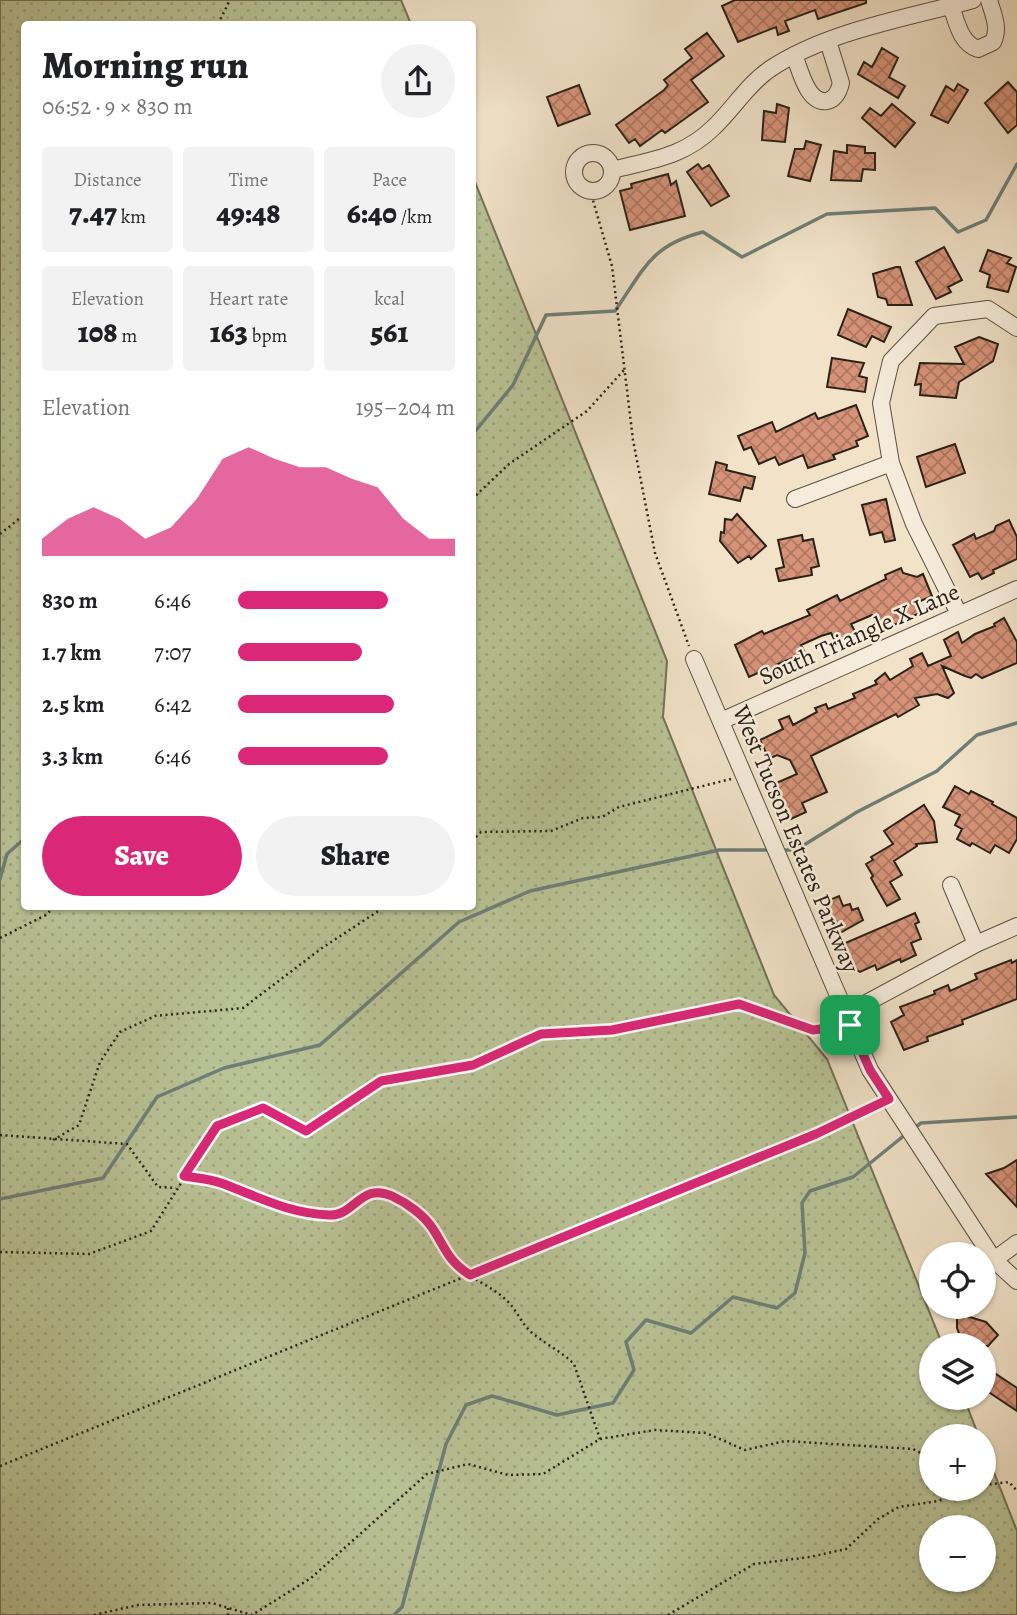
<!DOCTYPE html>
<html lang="en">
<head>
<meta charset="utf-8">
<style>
  :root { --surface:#fff; --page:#f2f2f2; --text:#202124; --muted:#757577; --accent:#db2777 }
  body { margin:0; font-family:Alegreya,serif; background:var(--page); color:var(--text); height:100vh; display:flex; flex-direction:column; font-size:26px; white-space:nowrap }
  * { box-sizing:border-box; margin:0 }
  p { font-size:23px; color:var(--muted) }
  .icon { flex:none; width:38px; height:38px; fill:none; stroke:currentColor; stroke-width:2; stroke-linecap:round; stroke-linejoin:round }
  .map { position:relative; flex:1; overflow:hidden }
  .drawer { position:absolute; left:21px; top:21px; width:455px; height:889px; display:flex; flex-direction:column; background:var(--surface); border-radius:7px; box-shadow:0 2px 5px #0004 }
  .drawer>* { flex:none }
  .buttons { position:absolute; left:919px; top:1242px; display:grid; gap:14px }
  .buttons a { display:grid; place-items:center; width:77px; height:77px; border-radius:50%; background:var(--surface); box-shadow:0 2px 5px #0004; font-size:35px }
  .pin { position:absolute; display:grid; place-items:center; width:60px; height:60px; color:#fff; margin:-30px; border-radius:14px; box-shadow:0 4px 10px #0006 }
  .round { display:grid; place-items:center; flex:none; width:74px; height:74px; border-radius:37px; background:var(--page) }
  .head { display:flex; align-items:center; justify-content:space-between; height:119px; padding:0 21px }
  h1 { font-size:38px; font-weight:800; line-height:52px }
  .stats { display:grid; grid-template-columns:repeat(3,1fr); gap:10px; height:119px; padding:7px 21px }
  .stats div { display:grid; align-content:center; border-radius:7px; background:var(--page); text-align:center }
  .stats b { font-size:30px; font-weight:800 }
  .stats small { font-size:19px; font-weight:400 }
  .stats p { font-size:19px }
  .chart { height:196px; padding:14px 21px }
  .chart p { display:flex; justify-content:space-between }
  .chart svg { width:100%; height:126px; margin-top:7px; fill:var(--accent); opacity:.7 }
  .button { display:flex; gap:14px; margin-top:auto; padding:14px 21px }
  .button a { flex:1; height:80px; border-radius:42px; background:var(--accent); color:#fff; font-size:28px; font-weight:800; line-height:80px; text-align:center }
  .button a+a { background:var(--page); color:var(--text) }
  ul { padding:0 21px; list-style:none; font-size:23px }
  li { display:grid; grid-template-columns:112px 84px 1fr; align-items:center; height:52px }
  li i { height:18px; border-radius:9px; background:var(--accent) }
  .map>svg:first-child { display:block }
</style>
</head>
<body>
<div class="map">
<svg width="1017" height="1615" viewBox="0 0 1017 1615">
  <defs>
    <pattern id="park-dots" width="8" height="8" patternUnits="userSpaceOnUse" patternTransform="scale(1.75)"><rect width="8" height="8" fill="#b9c396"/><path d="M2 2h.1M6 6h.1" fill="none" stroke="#9fa781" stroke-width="1.8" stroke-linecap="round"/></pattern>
    <pattern id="building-cross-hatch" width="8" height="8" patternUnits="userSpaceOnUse" patternTransform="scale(1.75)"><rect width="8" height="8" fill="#d69378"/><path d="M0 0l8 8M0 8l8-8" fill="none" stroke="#ae7862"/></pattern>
  </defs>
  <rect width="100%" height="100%" fill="#f1e2c8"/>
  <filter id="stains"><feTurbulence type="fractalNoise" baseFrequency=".00286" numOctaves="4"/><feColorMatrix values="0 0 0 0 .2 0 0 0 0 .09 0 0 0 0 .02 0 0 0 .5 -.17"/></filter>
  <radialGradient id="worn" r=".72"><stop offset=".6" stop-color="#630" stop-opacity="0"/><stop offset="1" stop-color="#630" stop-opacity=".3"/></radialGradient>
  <path fill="url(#park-dots)" stroke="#727258" stroke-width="2" fill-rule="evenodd" d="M 0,0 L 401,0 L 411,24 L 24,24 L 24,906 L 472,906 L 473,177 L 667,661 L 663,717 L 774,995 L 827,1059 L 943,1346 L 931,1346 L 931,1398 L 964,1398 L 979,1437 L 931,1437 L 931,1489 L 984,1489 L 984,1447 L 1017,1531 L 1017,1615 L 0,1615 ZM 931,1528 L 984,1528 L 984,1580 L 931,1580 Z"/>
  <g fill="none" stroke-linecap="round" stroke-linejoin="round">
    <path stroke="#6e7f78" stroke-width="3.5" d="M 472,435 L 513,385 L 546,315 L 615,311 C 644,269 651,245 703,232 L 742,257 L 827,214 L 935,208 L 958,232 L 986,220 L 1017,164
      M 780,850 L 796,850 L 857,812 L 937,771 L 977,735 L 1017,723
      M 0,879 L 7,854 L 24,839
      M 913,1129 L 921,1123 L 1017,1117
      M 0,1199 L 103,1178 L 157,1097 L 224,1068 L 320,1045 L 459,922 L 530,891 L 719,850 L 769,850
      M 394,1615 L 402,1607 L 446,1444 L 466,1405 L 492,1396 L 557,1415 L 613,1403 L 634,1370 L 626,1342 L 646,1320 L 691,1333 L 733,1297 L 777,1308 L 795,1293 L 805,1253 L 802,1203 L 810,1191 L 853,1177 L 906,1134"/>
  </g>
  <path fill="url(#building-cross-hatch)" stroke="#2a2219" stroke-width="2" d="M 735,0 L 866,0 L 866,3 L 818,19 L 815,10 L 785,21 L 789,31 L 778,35 L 776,27 L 738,42 L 722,6 Z
    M 707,33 L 724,56 L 691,80 L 708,102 L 665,133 L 662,130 L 640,146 L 635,139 L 629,143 L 616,125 L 664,90 L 668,85 L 664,80 L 692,58 L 685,49 Z
    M 882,48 L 898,58 L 889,77 L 905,86 L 898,98 L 858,74 L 864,62 L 872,67 Z
    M 1008,82 L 1017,92 L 1017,125 L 1008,133 L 985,103 Z
    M 958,84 L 968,90 L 948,123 L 931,115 L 946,86 L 954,91 Z
    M 579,85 L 590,114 L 558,126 L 547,97 Z
    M 777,104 L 789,108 L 785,142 L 762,140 L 764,111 L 776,113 Z
    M 892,104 L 915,123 L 895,147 L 862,118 L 870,108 L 881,116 Z
    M 806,141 L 821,145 L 810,181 L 788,176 L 795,149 L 804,149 Z
    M 847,145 L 865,147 L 865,153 L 875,153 L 875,170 L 863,169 L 861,181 L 831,180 L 834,151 L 847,153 Z
    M 698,164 L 702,169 L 709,165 L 729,196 L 711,206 L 687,172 Z
    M 668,174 L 671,185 L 676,181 L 685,216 L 630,230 L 620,191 L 632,188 L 631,184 Z
    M 944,247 L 962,280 L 948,287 L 951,292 L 936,299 L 916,262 Z
    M 988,250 L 1011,258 L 1007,263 L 1016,267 L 1008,292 L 987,287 L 990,275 L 980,271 Z
    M 896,267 L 900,267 L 912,305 L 888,305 L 886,299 L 878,297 L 873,274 Z
    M 848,309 L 891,327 L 884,342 L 872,336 L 866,347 L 838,335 Z
    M 979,337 L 998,344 L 993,361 L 959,382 L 956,398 L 920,395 L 921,384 L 915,385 L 920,363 L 964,364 L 955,347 Z
    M 832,358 L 864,363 L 859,376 L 867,378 L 865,392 L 827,387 Z
    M 856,405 L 868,436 L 856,441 L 858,446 L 833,455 L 835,459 L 808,468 L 803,455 L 779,465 L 775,457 L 759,464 L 751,447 L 744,450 L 738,436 L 772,422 L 776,432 L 815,413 L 818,419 Z
    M 955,444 L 965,473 L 926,487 L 917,457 Z
    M 716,462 L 727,465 L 726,470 L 755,477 L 752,489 L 744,487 L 740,501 L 709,494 Z
    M 886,499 L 895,540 L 885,542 L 882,532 L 870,535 L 862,505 Z
    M 737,514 L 766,546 L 751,559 L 749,556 L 738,563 L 720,541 L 721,532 L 724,533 L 725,519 L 732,520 Z
    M 1009,520 L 1017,537 L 1017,559 L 993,570 L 994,573 L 982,579 L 978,573 L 970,577 L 953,545 L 974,534 L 976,539 L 994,531 L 996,526 Z
    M 802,535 L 803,541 L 813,539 L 819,566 L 811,568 L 812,575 L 779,581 L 776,569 L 784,567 L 778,540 Z
    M 901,568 L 903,573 L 917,577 L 923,574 L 932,596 L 918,602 L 922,612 L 883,630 L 877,617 L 874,618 L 872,615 L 851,624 L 860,641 L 844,649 L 838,637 L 834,639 L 831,633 L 821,636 L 801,645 L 805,653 L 778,664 L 782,670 L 764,680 L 760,672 L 749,677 L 735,645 L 762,631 L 764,634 L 810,615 L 807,610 L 837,595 L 840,601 L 886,579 L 885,575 Z
    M 1004,618 L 1017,642 L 1017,663 L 982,678 L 976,674 L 971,678 L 965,676 L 942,666 L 954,693 L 948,698 L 937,694 L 915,698 L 919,705 L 898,717 L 896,714 L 811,756 L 827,792 L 802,803 L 806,812 L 791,819 L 774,784 L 797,774 L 790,760 L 777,755 L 769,759 L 760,740 L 783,729 L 779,720 L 789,716 L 793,725 L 817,712 L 815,708 L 826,704 L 828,709 L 855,698 L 853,694 L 877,684 L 875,681 L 885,673 L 890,680 L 913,666 L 910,659 L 922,653 L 928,666 L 951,656 L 944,640 L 958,632 L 962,643 L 975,634 L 995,626 L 994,624 Z
    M 955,786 L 969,794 L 971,791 L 993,802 L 992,804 L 1017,818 L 1017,839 L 1009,853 L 995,845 L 990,853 L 972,843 L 970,846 L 957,839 L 962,829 L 955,825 L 960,815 L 943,807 Z
    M 924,805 L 934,821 L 937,842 L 916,844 L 917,846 L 894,861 L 902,875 L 890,882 L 900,899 L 887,906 L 871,878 L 873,876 L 866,864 L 873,860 L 871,857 L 893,844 L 884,831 Z
    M 839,896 L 843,906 L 850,904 L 852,910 L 858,908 L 863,920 L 838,934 L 823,903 Z
    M 915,913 L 919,922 L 915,924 L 921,939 L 911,943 L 916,955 L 901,962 L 900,959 L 877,970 L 875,965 L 860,972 L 854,969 L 843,944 Z
    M 1011,960 L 1012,963 L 1017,960 L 1017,999 L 962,1020 L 963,1024 L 927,1037 L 928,1041 L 904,1050 L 891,1022 L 904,1015 L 900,1007 L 935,994 L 934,991 L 948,985 L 950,991 L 977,979 L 975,974 Z
    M 1017,1160 L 1017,1207 L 986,1174 L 1004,1168 Z
    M 948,1307 L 974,1307 L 966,1316 L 986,1322 L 998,1335 L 988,1346 L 964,1346 L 957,1328 L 957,1317 Z
    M 993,1372 L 1017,1388 L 1017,1411 L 984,1389 Z"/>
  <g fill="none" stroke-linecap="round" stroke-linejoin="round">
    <defs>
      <path id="street" d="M 951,6 C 957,22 960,43 978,49 L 993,42 C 1000,28 993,14 989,0
        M 794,55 C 800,69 807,104 827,101 C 836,99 839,91 841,83 L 828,41
        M574 172a19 19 0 1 1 38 0a19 19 0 1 1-38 0Z
        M 612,170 C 651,160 684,157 714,127 C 733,109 748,84 770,69 C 827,31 907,18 973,0
        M 795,499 L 891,463
        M 959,614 L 914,524 L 891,463 L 881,403 L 891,361 L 934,316 L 988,309 L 1017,328
        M 694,659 L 870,1070 L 994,1260 L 1017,1281
        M 721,721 L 1017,589
        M 951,885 L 976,944
        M 846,1014 L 976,944 L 1017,926
        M 994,1260 L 1017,1243"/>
    </defs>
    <use href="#street" stroke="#5c5245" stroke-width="18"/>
    <path stroke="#2a2219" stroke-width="2.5" stroke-dasharray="2 3.5" stroke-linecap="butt" d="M 218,24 L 230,0
      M 590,190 L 612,266 L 633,440 L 655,553 L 689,646
      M 472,499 L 509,464 L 587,411 L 624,370
      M 0,534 L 24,515
      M 472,841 L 481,832 L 551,831 L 583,818 L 602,817 L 619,807 L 731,779
      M 0,938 L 46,915 L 55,906
      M 0,1135 L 127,1144 L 158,1187 L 176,1188
      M 53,1140 L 79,1125 L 100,1062 L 120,1032 L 155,1016 L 243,1008 L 322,948 L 386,906
      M 184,1176 C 196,1178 209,1179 221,1183 C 258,1196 287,1213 327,1215 C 350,1217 361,1187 383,1193 C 402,1199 424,1214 434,1230 C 443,1244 448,1258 461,1269 C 474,1280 492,1287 505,1299 C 516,1308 521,1323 531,1332 C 545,1344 561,1351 574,1364 L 600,1439
      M 0,1252 L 89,1254 L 151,1231 L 217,1126 L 263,1108 L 306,1131 L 381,1081 L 473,1065 L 542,1034 L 612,1030 L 739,1004 L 813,1030 L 836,1027
      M 0,1466 L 815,1134 L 877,1104
      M 984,1485 L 1009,1482 L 1017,1491
      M 228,1608 L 228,1615
      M 94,1615 L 138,1605 L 212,1603 L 252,1615 L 311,1578 L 427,1474 L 468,1464 L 508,1475 L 543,1474 L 600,1439 L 655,1430 L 706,1433 L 745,1450 L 785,1441 L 913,1449 L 931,1458
      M 668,1615 L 754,1564 L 810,1557 L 846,1549 L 878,1519 L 899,1507 L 938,1501 L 968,1489"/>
    <use href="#street" stroke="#f6ecdb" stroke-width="16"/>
  </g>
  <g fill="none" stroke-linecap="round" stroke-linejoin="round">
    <defs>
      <path id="route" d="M 739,1004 L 813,1030 L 850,1025 L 870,1070 L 889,1099 L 816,1134 L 470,1275 C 448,1261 446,1249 433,1229 C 424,1215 407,1203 392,1196 C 361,1182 355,1216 329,1215 C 287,1213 259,1197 221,1183 C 210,1179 196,1178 184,1176 L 217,1126 L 263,1108 L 306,1131 L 381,1081 L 473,1065 L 541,1034 L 612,1030 Z"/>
    </defs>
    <use href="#route" stroke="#fff" stroke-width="14"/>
    <use href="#route" stroke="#db2777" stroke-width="9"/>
  </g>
  <g text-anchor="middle" stroke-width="5" stroke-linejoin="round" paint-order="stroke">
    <g font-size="24" fill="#2a2219" stroke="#f6ecdb">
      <text transform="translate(859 634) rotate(-24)" y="8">South Triangle X Lane</text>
      <text transform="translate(796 839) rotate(67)" y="8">West Tucson Estates Parkway</text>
    </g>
  </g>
  <rect width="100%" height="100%" filter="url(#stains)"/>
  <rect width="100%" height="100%" fill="url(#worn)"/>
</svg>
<div class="buttons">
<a><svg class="icon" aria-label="locate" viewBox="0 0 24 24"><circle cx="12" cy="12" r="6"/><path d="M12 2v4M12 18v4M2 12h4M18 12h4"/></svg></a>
<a><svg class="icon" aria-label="layers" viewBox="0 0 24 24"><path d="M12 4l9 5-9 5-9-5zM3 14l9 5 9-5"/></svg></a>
<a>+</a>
<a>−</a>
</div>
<div class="pin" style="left:850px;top:1025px;background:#1e9e55"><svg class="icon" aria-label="arrive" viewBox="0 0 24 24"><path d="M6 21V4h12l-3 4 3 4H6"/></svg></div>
<section class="drawer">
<div class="head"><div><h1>Morning run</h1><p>06:52 · 9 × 830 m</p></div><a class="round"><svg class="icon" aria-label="share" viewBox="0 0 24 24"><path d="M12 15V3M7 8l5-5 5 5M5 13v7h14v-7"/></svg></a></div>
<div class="stats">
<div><p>Distance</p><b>7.47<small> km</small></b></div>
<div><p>Time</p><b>49:48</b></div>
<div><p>Pace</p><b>6:40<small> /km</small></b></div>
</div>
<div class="stats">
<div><p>Elevation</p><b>108<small> m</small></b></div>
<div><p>Heart rate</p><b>163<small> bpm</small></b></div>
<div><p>kcal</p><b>561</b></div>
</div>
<div class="chart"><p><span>Elevation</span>195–204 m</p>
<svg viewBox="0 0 160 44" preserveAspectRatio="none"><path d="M0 44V38L10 31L20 27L30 31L40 38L50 34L60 24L70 10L80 6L90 10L100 13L110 13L120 17L130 20L140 31L150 38L160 38V44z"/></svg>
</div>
<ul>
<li><b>830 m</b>6:46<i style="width:69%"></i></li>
<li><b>1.7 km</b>7:07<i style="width:57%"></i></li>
<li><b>2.5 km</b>6:42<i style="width:72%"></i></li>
<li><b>3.3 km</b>6:46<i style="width:69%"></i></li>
</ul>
<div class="button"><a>Save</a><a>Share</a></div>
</section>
</div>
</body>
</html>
